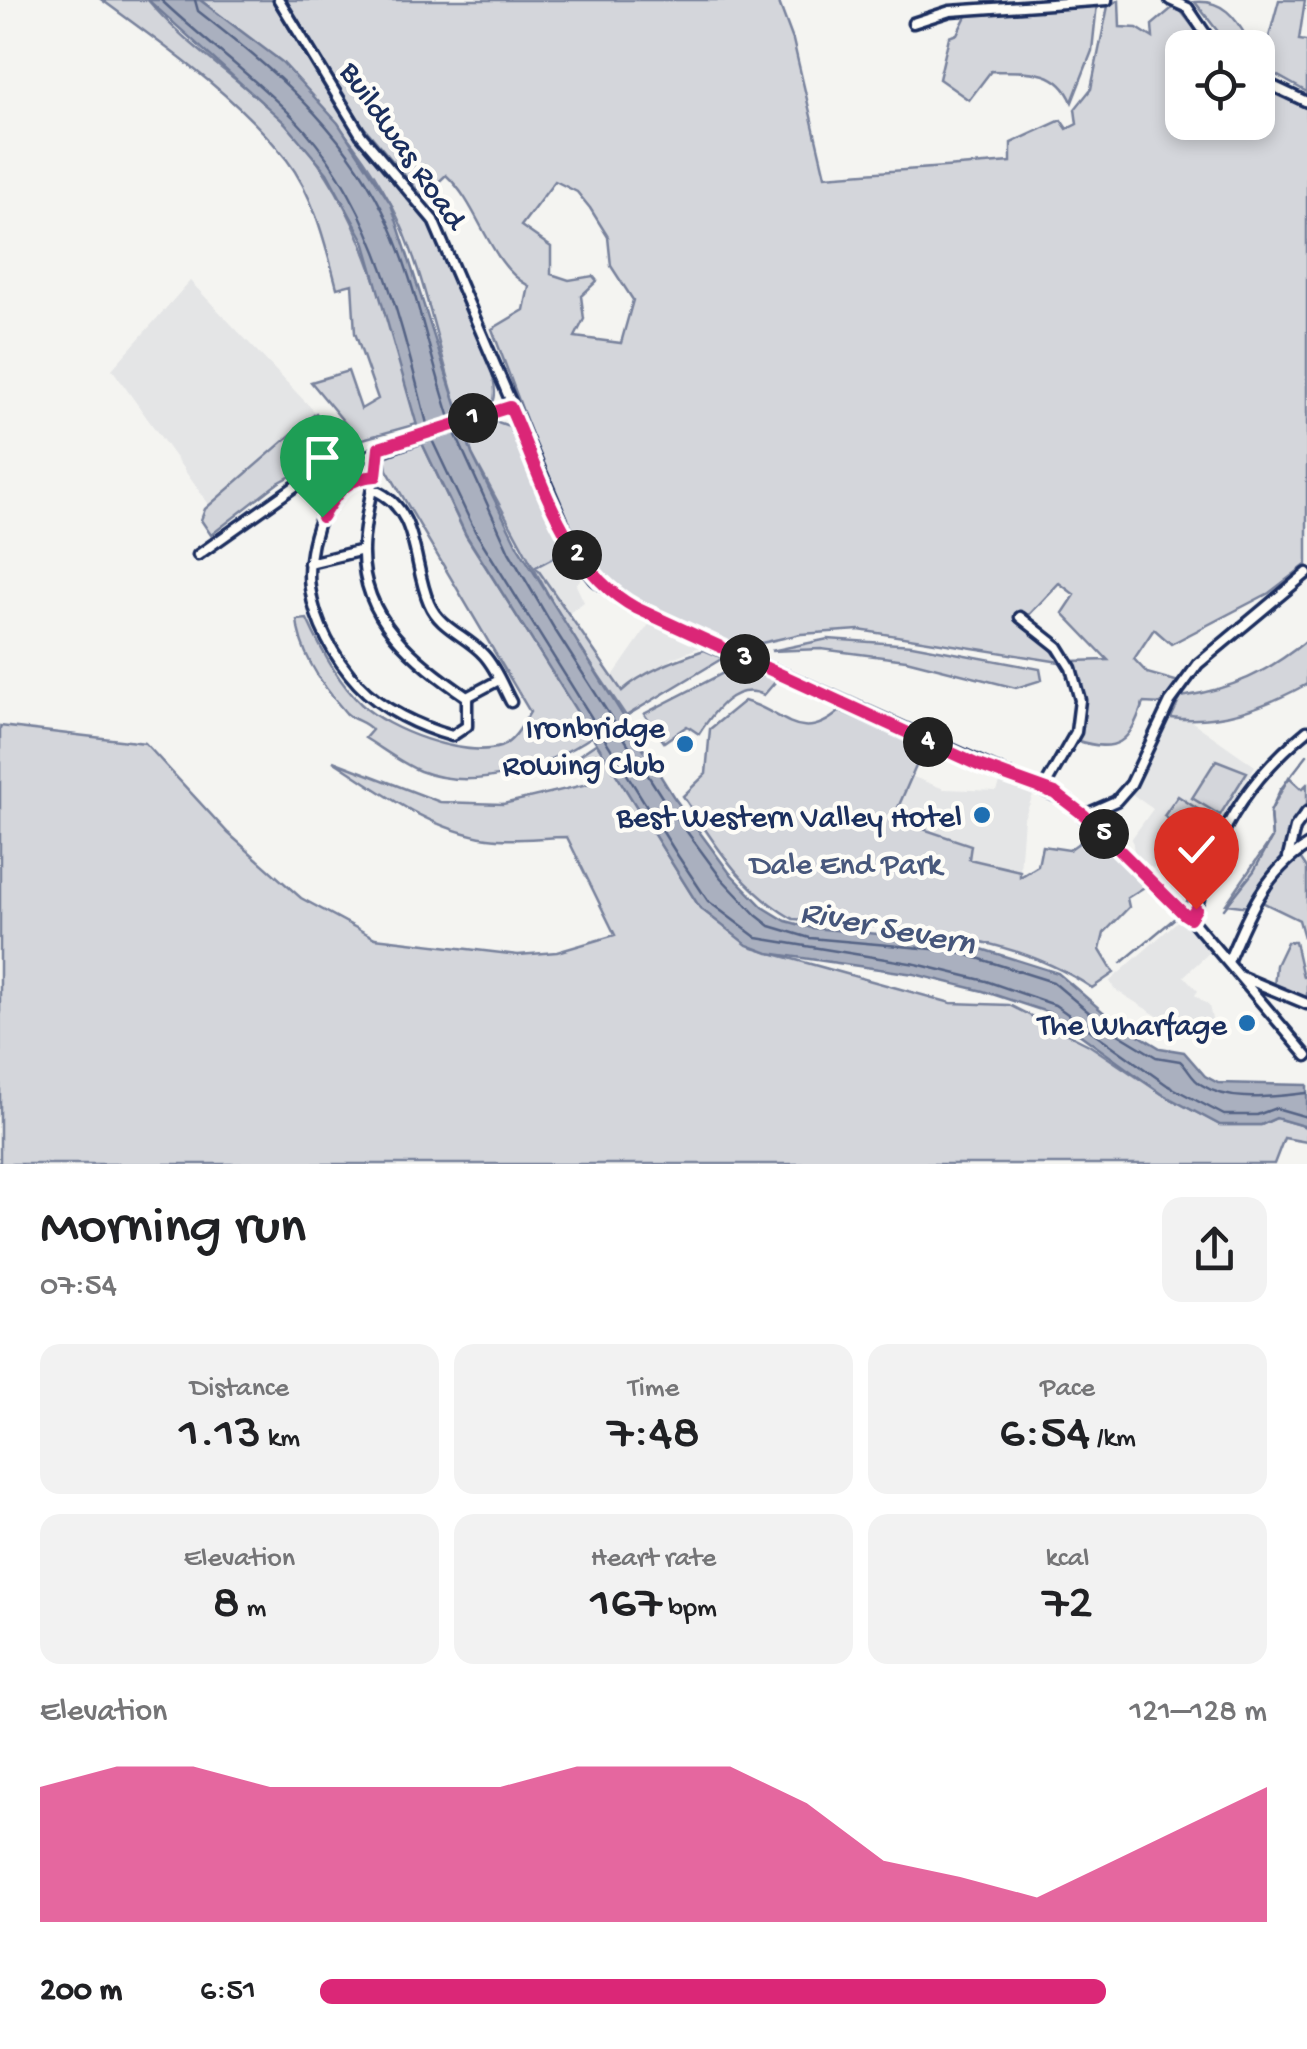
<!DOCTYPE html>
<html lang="en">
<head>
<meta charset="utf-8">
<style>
  :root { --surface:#fff; --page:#f2f2f2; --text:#202124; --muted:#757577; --accent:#db2777 }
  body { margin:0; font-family:"Gochi Hand",sans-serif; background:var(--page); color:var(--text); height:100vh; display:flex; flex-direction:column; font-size:38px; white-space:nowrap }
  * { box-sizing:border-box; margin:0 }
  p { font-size:32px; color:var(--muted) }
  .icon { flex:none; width:55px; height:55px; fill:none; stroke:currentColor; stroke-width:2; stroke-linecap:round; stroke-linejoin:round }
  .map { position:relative; height:1164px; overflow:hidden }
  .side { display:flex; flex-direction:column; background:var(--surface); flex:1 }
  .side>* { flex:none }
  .tools { position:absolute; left:1165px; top:30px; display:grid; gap:20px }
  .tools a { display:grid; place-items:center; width:110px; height:110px; border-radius:20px; background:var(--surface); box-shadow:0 5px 15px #0003; font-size:50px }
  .pin { position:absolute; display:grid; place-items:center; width:85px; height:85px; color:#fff; margin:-102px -42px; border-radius:50% 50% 50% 0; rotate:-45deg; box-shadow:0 0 10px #0007 }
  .pin .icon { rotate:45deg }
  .km { position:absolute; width:50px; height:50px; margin:-25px; border-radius:50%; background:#222; color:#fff; font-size:28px; line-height:50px; text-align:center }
  .round { display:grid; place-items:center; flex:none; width:105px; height:105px; border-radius:20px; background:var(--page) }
  .headline { display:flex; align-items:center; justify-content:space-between; height:170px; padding:0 40px }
  h1 { font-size:55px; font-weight:600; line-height:75px }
  .figures { display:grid; grid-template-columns:repeat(3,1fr); gap:15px; height:170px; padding:10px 40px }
  .figures div { display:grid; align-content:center; border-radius:20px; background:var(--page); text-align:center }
  .figures b { font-size:50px; font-weight:600 }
  .figures small { font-size:28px; font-weight:400 }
  .figures p { font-size:28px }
  .chart { height:280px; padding:20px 40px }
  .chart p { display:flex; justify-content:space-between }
  .chart svg { width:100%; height:180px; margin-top:10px; fill:var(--accent); opacity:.7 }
  ul { padding:0 40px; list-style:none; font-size:32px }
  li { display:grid; grid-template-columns:160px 120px 1fr; align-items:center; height:75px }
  li i { height:25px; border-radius:12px; background:var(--accent) }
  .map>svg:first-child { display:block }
</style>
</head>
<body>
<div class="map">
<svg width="1307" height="1164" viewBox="0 0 1307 1164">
  <rect width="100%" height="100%" fill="#f4f4f1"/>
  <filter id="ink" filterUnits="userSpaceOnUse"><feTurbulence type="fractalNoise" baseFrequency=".01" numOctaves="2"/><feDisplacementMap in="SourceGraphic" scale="20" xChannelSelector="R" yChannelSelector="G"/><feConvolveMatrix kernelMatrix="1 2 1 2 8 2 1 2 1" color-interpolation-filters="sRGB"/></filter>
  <g filter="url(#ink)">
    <path fill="#e4e5e6" d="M 190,281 L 316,413 L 210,506 L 112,369 Z
      M 568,550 L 584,574 L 576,585 L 584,602 L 568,614 L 536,566 Z
      M 652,620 L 702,646 L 673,658 L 660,671 L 641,675 L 623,692 L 613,676 Z
      M 1171,718 L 1191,721 L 1255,766 L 1220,824 L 1179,797 L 1172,823 L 1180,828 L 1149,874 L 1135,860 L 1132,838 L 1153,809 L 1129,792 Z
      M 911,776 L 944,789 L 997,791 L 1002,778 L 1035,790 L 1024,818 L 1020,871 L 968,858 L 893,819 Z
      M 1180,919 L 1211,951 L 1184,976 L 1198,991 L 1195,995 L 1209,1006 L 1212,1019 L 1201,1043 L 1114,989 L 1110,981 Z"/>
    <path fill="#d4d6db" stroke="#78829c" stroke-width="2.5" fill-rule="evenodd" d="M 102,0 L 148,0 C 187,48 243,80 286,124 C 366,206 386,318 417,424 L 359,440 L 311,382 L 348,371 L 361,409 L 378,399 L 355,333 L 352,284 L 337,288 C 326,246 314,195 287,160 C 237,96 166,47 102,0 Z
      M 200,0 L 272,0 C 305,54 336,111 376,161 C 393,183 416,201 430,225 C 446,252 506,379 493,402 L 459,414 C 437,346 424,267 391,204 C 344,116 278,59 200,0 Z
      M 285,0 L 778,0 L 793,40 L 825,176 L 1011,162 L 1011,143 L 1061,120 L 1067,129 L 1077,124 L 1075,109 L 1091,89 L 1108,6 L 1119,0 L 1120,27 L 1137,28 L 1153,38 L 1152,25 L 1176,5 L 1209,47 L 1182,48 L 1182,122 L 1258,122 L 1258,84 L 1307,106 L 1307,564 L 1269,593 L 1171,644 L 1154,629 L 1134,659 L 1147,673 L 1179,682 L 1163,704 L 1143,703 C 1129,743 1118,754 1075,740 L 1083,708 L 1071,661 L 1108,660 L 1063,613 L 1075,595 L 1059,583 L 1028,616 L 1020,617 L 1020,625 L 1050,647 L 1060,662 L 859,630 L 801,634 L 735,649 L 612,588 L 587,562 L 539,454 L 492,329 L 524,310 L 529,286 C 489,265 480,206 446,175 L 423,197 L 363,126 ZM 555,181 L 577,192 L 590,208 L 608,237 L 611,266 L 633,300 L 621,343 L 575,337 L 584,319 L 581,296 L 597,281 L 593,276 L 569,280 L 551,274 L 551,247 L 521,226 Z
      M 1279,0 L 1305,0 L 1299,40 L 1307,41 L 1307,92 L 1258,65 L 1258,48 L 1230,47 L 1195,2 C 1223,0 1235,17 1247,38 L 1267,44 Z
      M 1097,4 L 1092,51 L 1072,102 C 1057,66 1024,72 991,71 L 969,100 L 939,79 L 949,37 L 957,34 L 967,14 Z
      M 316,413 L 341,449 L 278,483 L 211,535 L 201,520 L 205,509 Z
      M 495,421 L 509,426 L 568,550 L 536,567 L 622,691 C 644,671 676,660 704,650 L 723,658 L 626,716 L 564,624 L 472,454 L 465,432 Z
      M 422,443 L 466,536 L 593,736 C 545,767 477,793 420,771 C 401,763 383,749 365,738 L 372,730 C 365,721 354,721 346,713 C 324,688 300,653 297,620 L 307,619 C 320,648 337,681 361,704 C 388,730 463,758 500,747 C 514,742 523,724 530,712 L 387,470 L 385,457 Z
      M 828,639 L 912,645 L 1040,669 L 1042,680 L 1016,688 L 906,660 L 821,649 L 771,651 Z
      M 1307,640 L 1307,684 C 1263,708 1220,724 1171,718 L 1181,697 C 1232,689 1267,673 1307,640 Z
      M 739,665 L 776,681 L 764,695 C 735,681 714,711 699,734 L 687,726 L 664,742 L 644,714 Z
      M 744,701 C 782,710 799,747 840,711 L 924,748 L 893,819 L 971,845 L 969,859 L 1020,871 L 1020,877 L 1038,866 L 1042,846 L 1069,850 L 1094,832 L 1146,886 L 1127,898 L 1129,907 L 1104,933 L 1100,950 L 1114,973 L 1092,988 C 1007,930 893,928 793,919 C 741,890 715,844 683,796 L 706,774 L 710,729 Z
      M 0,726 L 145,743 L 228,833 L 301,898 L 375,938 L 518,955 L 557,952 L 615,935 L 567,837 C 542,837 513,842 488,838 C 430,830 381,792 333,761 L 440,802 L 503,804 L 592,783 L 578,756 L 597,743 L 700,908 L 753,948 L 951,1003 L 1009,1005 L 1089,1045 L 1162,1094 L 1220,1125 L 1261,1125 L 1276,1118 L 1307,1127 L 1307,1142 L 1284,1138 L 1274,1164 L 0,1164 Z
      M 1216,760 L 1247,772 L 1220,815 L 1192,798 Z
      M 1289,777 L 1302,789 L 1307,784 L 1307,807 L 1293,823 L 1284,857 L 1249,907 L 1226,904 L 1272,838 L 1270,812 Z
      M 1178,796 L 1220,824 L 1214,836 L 1202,829 L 1200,842 L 1164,816 Z
      M 1299,856 L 1307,868 L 1307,948 L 1299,920 L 1258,900 Z
      M 1287,942 L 1295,942 L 1303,977 L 1307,976 L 1307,1003 L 1274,987 L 1276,965 Z"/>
    <path fill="#aab0bf" stroke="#717c98" stroke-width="2.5" d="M 148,0 L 200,0 L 282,62 L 338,123 L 391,204 L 472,454 L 518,547 L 673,796 L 729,872 L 763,907 L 786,921 L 812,928 L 956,941 L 1058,973 L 1109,1017 L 1160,1048 L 1184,1052 L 1205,1076 L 1218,1083 L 1307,1085 L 1307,1127 L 1276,1118 L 1261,1125 L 1220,1125 L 1162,1094 L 1050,1013 L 983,991 L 914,974 L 768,953 L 747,945 L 700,908 L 466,535 L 422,443 L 364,241 L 327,173 L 285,123 Z"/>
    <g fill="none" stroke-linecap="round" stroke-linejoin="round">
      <path stroke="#546385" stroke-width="2.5" d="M 161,0 C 203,40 252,75 293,117 C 374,200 400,319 428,428
        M 195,0 L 198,11 C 272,69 340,124 383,211 C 415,276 428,352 451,421
        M 455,433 L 509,552 L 555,630 L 665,802 L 721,878 L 756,915 L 770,926 L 810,938 L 955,951 L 1053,982 L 1105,1026 L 1156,1057 L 1180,1061 C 1189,1069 1191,1079 1202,1085 C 1231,1104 1274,1096 1307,1093
        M 432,440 L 475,531 L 678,856 L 708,901 L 757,938 L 916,964 L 986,981 L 1055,1005 L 1167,1085 L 1224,1115 L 1257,1115 L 1276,1108 L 1307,1117"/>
      <path stroke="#717c98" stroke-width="2.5" d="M 1184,906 L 1190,897
        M 1224,909 L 1254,871 L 1272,838 L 1270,812 L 1280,790 L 1307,755
        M 1121,963 L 1175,918"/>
      <defs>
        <path id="minor" d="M 279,0 L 361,135 L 433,220 L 577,556 L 595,580 L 636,608 L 1067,801 L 1190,918 L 1307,1056
          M 1170,0 L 1188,8 L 1215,48
          M 913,23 L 950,11 L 1107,0
          M 1258,79 L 1307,102
          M 376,476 C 369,476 359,476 353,478 C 320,493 305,557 310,588 C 315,623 334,658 358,684 C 381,709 420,727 452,736 L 467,726 L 467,697 C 415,661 361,619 363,549 C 364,516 375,482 379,448
          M 374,490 C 420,509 412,564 429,603 C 440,629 466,635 484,655 C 496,668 503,687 511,702
          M 198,555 L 311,475 L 510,407
          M 309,563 L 363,550
          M 1020,617 L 1058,647 L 1071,668 L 1080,700 L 1076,732 L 1044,788
          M 467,697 L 499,680
          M 1084,815 L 1116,801 L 1131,784 L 1170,702 L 1198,664 L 1307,573
          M 1288,857 L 1295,828 L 1307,812
          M 1190,918 C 1203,896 1206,873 1215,851 C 1235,803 1268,763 1307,731
          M 1228,962 C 1247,917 1264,873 1307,846
          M 1242,977 L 1307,1004"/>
      </defs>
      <use href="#minor" stroke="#1b2f5e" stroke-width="15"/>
      <use href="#minor" stroke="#fdfcf7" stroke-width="8"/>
    </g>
  </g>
  <g fill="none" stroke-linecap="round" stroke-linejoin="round" filter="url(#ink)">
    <defs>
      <path id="route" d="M 322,517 C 337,492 346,478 376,476 L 379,448 L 510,407 C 542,478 564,569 636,608 L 978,765 L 1055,793 L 1084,815 L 1184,914 L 1190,918 L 1196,909"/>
    </defs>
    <use href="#route" stroke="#fff" stroke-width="20"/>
    <use href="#route" stroke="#db2777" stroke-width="12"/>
  </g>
  <g fill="#1f6fb2" stroke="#fdfcf7" stroke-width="4">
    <circle cx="685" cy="744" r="10"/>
    <circle cx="982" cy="815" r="10"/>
    <circle cx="1247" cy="1023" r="10"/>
  </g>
  <g text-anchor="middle" stroke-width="9" stroke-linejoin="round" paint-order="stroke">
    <g font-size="32" fill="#1b2f5e" stroke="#fdfcf7">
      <text transform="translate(405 144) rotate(55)" y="11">Buildwas Road</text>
    </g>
    <g font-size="32" fill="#1b2f5e" stroke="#fdfcf7" text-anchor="end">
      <text x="665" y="737">Ironbridge<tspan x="665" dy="37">Rowing Club</tspan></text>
      <text x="962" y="826">Best Western Valley Hotel</text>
      <text x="1227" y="1034">The Wharfage</text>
    </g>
    <g font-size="32" fill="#49597d" stroke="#fdfcf7">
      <text x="846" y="873">Dale End Park</text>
    </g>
    <g font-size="35" font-style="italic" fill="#46567b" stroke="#fdfcf7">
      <text transform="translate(888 925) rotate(11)" y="12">River Severn</text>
    </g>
  </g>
</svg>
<div class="tools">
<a><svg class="icon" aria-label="locate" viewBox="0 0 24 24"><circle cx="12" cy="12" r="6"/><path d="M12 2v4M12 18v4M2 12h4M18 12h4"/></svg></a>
</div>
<div class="pin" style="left:322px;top:517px;background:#1e9e55"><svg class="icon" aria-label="arrive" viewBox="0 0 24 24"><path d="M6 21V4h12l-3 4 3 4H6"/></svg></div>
<div class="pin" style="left:1196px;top:909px;background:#d93025"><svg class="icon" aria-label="check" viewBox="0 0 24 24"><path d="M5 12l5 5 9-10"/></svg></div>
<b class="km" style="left:473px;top:418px">1</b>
<b class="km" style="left:577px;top:555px">2</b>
<b class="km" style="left:745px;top:659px">3</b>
<b class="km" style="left:928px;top:742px">4</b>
<b class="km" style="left:1104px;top:834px">5</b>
</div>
<section class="side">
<div class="headline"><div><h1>Morning run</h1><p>07:54</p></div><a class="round"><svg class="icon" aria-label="share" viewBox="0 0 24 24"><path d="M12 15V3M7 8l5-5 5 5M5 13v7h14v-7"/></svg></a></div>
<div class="figures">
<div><p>Distance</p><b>1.13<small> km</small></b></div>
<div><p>Time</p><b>7:48</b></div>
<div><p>Pace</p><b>6:54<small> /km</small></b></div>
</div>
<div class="figures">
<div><p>Elevation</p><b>8<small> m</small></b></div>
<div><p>Heart rate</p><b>167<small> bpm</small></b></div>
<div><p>kcal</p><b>72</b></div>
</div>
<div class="chart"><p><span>Elevation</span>121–128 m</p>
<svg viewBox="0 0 160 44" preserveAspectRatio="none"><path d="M0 44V11L10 6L20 6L30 11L40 11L50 11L60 11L70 6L80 6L90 6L100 15L110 29L120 33L130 38L140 29L150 20L160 11V44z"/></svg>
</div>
<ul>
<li><b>200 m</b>6:51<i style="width:83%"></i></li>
</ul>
</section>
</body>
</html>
